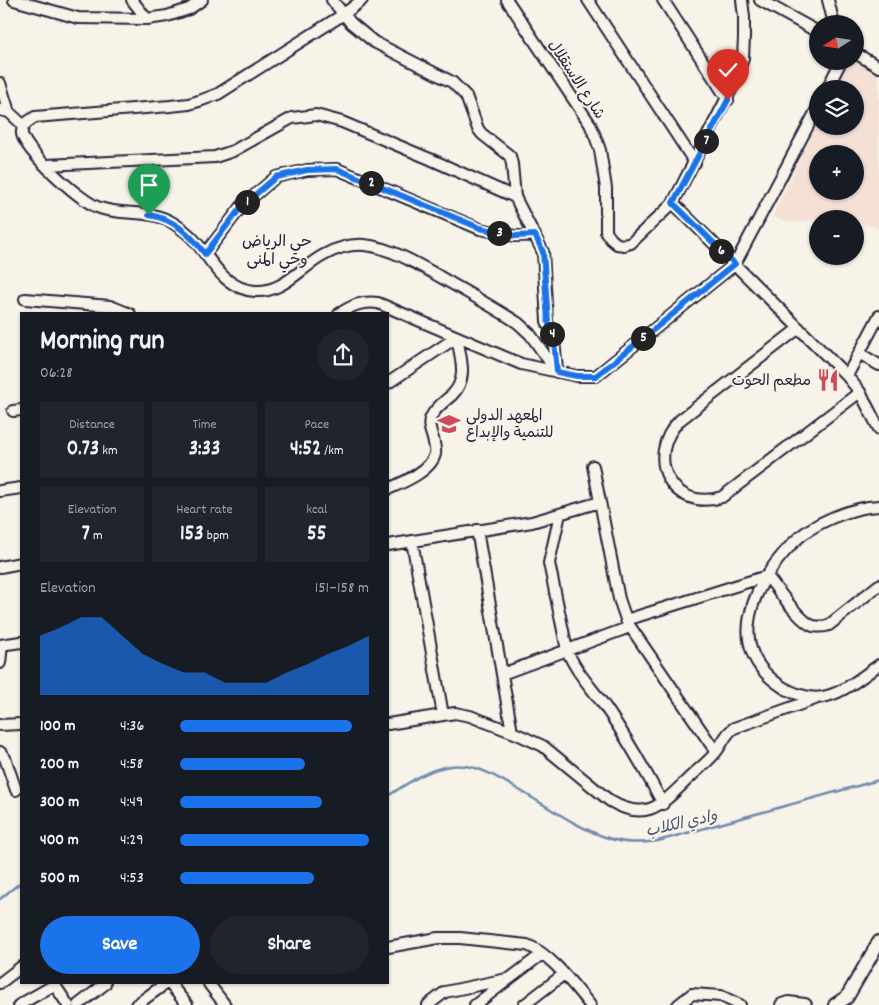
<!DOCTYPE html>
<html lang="en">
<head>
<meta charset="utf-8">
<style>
  :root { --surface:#171b24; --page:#20242c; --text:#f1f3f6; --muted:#9ea1a6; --accent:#1a73e8 }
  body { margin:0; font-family:Dekko,"Playpen Sans Arabic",sans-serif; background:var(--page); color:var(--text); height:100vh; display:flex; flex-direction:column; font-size:19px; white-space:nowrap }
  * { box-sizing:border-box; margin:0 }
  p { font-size:16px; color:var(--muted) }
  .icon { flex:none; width:28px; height:28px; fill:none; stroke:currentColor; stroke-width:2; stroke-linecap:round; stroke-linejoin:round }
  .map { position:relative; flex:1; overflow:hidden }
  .sheet { position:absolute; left:20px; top:312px; width:369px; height:672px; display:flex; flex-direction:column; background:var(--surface); border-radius:0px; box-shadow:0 1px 4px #0004 }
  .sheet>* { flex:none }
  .needle { width:32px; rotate:258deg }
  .controls { position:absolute; left:809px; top:15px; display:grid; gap:10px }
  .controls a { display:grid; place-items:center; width:55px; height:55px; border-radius:50%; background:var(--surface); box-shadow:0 1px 4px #0004; font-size:25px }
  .pin { position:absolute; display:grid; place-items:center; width:42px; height:42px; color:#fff; margin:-51px -21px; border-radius:50% 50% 50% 0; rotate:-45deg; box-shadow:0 0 5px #0007 }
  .pin .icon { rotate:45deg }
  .km { position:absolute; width:25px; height:25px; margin:-12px; border-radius:50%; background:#222; color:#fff; font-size:14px; line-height:25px; text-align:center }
  .round { display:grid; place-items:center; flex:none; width:52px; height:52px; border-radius:26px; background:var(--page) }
  .headline { display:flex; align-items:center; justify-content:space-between; height:85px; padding:0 20px }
  h1 { font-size:28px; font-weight:700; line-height:38px }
  .figures { display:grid; grid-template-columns:repeat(3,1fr); gap:8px; height:85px; padding:5px 20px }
  .figures div { display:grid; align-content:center; border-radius:0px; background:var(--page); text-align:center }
  .figures b { font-size:21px; font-weight:700 }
  .figures small { font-size:14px; font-weight:400 }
  .figures p { font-size:14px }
  .chart { height:140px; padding:10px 20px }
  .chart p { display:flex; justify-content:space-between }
  .chart svg { width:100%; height:90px; margin-top:5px; fill:var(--accent); opacity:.7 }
  .action { display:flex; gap:10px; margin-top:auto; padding:10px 20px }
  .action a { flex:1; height:58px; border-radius:30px; background:var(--accent); color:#fff; font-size:20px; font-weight:700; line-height:58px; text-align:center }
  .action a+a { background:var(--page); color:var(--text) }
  ul { padding:0 20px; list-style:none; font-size:16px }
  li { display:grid; grid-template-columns:80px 60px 1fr; align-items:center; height:38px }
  li i { height:12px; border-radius:6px; background:var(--accent) }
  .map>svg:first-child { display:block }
</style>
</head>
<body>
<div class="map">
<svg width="879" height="1005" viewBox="0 0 879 1005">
  <rect width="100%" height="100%" fill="#f7f3e8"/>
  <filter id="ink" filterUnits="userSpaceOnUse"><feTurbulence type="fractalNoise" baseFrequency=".02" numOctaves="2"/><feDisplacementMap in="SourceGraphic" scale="10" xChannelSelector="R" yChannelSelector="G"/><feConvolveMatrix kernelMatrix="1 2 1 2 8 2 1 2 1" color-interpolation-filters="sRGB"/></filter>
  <g filter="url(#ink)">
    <path fill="#f5e0d6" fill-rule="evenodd" d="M 855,57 L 879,72 L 879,229 L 855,221 L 855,219 L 841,217 L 792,223 L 772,217 L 817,124 L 818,126 L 855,126 L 855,89 L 834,89 L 848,61 L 855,61 ZM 818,154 L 855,154 L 855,191 L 818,191 Z"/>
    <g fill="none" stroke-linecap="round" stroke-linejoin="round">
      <path stroke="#6f8ab0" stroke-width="2.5" d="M 388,796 C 409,782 437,762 465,766 C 483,768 498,778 514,787 C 544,804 575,827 608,838 C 624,844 641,843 658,841 L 879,780
        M 0,899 L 21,882"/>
      <defs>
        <path id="minor" d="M 14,0 L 78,18 L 147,19 L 167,16 L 189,9 L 202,0
          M 132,0 L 147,19
          M 332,0 L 351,23 L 374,42 L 452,82 L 466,96 L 478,129 L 482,134 L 510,156 L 512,164 L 515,197 L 543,252 L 547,321 L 554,341 L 557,370
          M 362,0 L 344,14 L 218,94 L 202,100 L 189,104 L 170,106 L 35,117 C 29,121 21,125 22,134 C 26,152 82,203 100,208 C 124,216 151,209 173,223 C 181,228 190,235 196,242 C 213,263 225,289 255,291 C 283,293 301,267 324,255 C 335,249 350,244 364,245 C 393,247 431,272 456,286 C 477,298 498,310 518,323 L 530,334 L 557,372
          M 507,0 L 590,124 L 595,136 L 600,150 L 606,188 L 606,232 L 611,239 L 617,244 L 624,245 L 631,243 L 673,203 L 738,76 L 743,58 L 744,37 L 744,17 L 742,0
          M 588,0 L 695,163
          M 663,0 L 728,100
          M 760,0 L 818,32
          M 828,0 L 834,24
          M 855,53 L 879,67
          M 0,83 L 9,112
          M 827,89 L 841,61
          M 0,110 L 9,112 L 24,126
          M 46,165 L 215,157 L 233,151 L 292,118 L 316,115 L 342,122 L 430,159 L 515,197
          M 673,203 L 847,376 L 860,392 L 879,429
          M 205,254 L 242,206 L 276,177 L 307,170 L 337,169 L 480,229 L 515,236 L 535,235
          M 25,299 L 110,306 L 130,314
          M 339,314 C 353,305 362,301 378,303 L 521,364 L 577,376 L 596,376 L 735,264 L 818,107
          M 799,328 L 680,420 C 643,457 672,513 722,497 L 860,392
          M 859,353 L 879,365
          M 847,376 L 879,316
          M 388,383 L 457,337 C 460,358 469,378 452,395 C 445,401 435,408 431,417 C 427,424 431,431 433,439 C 434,443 436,450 435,454 C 431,471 402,483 388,489
          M 13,411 L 21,410
          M 593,466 L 619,599 L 627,622 L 716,752
          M 0,491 L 21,488
          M 879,506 C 852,507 812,523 793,543 C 753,584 721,649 784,688 C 797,695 812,701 827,696 C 846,691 863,676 879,665
          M 560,514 L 549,563 L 567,650 C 576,673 594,690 608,711 C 628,740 646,772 663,804
          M 477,530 L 512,732
          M 412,541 L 443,715
          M 388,545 L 532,522 L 600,502
          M 0,567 L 21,563
          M 626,620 L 767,576 C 777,588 800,622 813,626 C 819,627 824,627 829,625 L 879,585
          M 0,645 L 21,642
          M 0,663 L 2,645
          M 502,674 L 630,627
          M 388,724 L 455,713 L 470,716 L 517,734 L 543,746 L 610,801 C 647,823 662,804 688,779 C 697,770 708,762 716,752 C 723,743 725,734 734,728 L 818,698
          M 0,725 L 21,724
          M 0,752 L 5,758 L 16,790
          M 388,947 L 438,938 L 460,938 L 527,945 C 551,954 574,986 590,1005
          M 0,983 L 21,967
          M 54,984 L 68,1005
          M 170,984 L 187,1005
          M 209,984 L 225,1005
          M 19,1005 L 56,984
          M 78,1005 L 105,984
          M 136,1005 L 165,984
          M 428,1005 L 445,992 L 507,979
          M 475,1005 L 542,954
          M 524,1005 L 564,974
          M 678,1005 L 692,994 L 721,996 L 740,1005"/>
        <path id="major" d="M 782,1005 L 788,1003 L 805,1005
          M 835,1005 L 847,997 L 879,942"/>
      </defs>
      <use href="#minor" stroke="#22223b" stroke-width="14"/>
      <use href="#major" stroke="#22223b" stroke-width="16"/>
      <use href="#minor" stroke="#f7f3e8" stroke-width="10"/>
      <use href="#major" stroke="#f7f3e8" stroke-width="12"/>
    </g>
  </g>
  <g fill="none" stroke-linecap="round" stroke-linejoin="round" filter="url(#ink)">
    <defs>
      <path id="route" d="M 149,215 C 174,219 190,234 205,254 L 242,206 L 276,177 L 307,170 L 337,169 L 480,228 L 515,236 L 535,235 L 543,252 L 548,321 L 554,341 L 557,372 L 577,376 L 596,376 L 735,264 L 673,203 L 728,100"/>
    </defs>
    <use href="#route" stroke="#fff" stroke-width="10"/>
    <use href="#route" stroke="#1a73e8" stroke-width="6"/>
  </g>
  <defs>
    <symbol id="restaurant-bare" viewBox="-9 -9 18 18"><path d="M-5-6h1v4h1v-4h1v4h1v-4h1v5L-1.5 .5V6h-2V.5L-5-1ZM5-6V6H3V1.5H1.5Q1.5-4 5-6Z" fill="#d1495b" stroke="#f7f3e8" stroke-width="2.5" paint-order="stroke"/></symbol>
    <symbol id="school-bare" viewBox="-9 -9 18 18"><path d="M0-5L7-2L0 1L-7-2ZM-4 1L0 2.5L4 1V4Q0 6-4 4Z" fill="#d1495b" stroke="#f7f3e8" stroke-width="2.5" paint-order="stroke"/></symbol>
  </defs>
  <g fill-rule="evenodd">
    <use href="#restaurant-bare" x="812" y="364" width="32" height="32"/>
    <use href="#school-bare" x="433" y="408" width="32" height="32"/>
  </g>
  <g text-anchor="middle" stroke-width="4" stroke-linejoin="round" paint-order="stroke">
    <g font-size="15" fill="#22223b" stroke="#f7f3e8">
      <text transform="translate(577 79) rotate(57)" y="5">شارع الاستقلال</text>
    </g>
    <g font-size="15" fill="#22223b" stroke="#f7f3e8" text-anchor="end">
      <text x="811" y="385">مطعم الحوت</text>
      <text x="466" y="420" text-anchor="start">المعهد الدولي<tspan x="466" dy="17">للتنمية والإبداع</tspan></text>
    </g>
    <g font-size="16" fill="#22223b" stroke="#f7f3e8">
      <text x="277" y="246">حي الرياض<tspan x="277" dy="18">وحي المنى</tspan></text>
    </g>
    <g font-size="16" font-style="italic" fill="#485676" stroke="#f7f3e8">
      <text transform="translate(681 822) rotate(-13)" y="6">وادي الكلاب</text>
    </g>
  </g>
</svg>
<div class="controls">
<a><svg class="needle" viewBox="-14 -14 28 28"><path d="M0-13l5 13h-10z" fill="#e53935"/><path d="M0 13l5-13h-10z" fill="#9ea1a6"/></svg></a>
<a><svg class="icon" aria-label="layers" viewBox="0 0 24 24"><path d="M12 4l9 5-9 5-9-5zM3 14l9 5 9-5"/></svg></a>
<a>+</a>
<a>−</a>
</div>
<div class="pin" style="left:149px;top:215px;background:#1e9e55"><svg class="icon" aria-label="arrive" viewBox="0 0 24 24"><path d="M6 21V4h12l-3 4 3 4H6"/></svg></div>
<div class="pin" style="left:728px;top:100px;background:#d93025"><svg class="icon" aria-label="check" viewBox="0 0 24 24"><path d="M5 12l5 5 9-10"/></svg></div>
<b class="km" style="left:247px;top:202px">1</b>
<b class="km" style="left:371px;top:183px">2</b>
<b class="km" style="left:499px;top:233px">3</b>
<b class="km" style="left:552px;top:334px">4</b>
<b class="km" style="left:643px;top:338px">5</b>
<b class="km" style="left:721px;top:251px">6</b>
<b class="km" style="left:706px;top:141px">7</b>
<section class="sheet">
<div class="headline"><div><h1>Morning run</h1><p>06:28</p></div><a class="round"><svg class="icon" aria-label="share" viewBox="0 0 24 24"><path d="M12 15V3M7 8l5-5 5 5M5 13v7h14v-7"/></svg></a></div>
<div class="figures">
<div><p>Distance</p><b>0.73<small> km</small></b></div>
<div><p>Time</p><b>3:33</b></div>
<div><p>Pace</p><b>4:52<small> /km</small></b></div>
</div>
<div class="figures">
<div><p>Elevation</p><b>7<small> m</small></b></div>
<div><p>Heart rate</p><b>153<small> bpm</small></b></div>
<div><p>kcal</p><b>55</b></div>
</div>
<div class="chart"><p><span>Elevation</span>151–158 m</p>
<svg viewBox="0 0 160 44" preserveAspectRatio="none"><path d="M0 44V15L10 11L20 6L30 6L40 15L50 24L60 29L70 33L80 33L90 38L100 38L110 38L120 33L130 29L140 24L150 20L160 15V44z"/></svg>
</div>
<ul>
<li><b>100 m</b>4:36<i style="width:91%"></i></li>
<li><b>200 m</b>4:58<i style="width:66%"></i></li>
<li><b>300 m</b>4:49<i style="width:75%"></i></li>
<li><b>400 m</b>4:29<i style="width:100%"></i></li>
<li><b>500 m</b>4:53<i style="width:71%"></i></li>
</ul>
<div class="action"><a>Save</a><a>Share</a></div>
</section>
</div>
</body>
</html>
